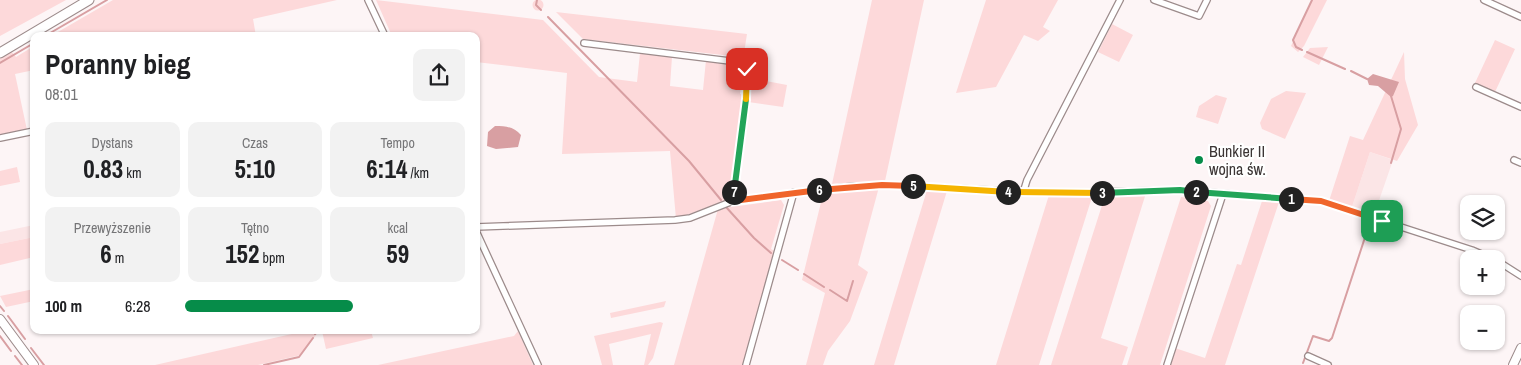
<!DOCTYPE html>
<html lang="pl">
<head>
<meta charset="utf-8">
<style>
  :root { --surface:#fff; --page:#f2f2f2; --text:#202124; --muted:#757577; --accent:#068c49 }
  body { margin:0; font-family:"Archivo Narrow",sans-serif; background:var(--page); color:var(--text); height:100vh; display:flex; flex-direction:column; font-size:19px; white-space:nowrap }
  * { box-sizing:border-box; margin:0 }
  p { font-size:16px; color:var(--muted) }
  .icon { flex:none; width:28px; height:28px; fill:none; stroke:currentColor; stroke-width:2; stroke-linecap:round; stroke-linejoin:round }
  .map { position:relative; flex:1; overflow:hidden }
  .side { position:absolute; left:30px; top:32px; width:450px; height:302px; display:flex; flex-direction:column; background:var(--surface); border-radius:10px; box-shadow:0 1px 4px #0004 }
  .side>* { flex:none }
  .buttons { position:absolute; left:1460px; top:195px; display:grid; gap:10px }
  .buttons a { display:grid; place-items:center; width:45px; height:45px; border-radius:10px; background:var(--surface); box-shadow:0 1px 4px #0004; font-size:25px }
  .pin { position:absolute; display:grid; place-items:center; width:42px; height:42px; color:#fff; margin:-21px; border-radius:10px; box-shadow:0 2px 8px #0006 }
  .km { position:absolute; width:25px; height:25px; margin:-12px; border-radius:50%; background:#222; color:#fff; font-size:14px; line-height:25px; text-align:center }
  .round { display:grid; place-items:center; flex:none; width:52px; height:52px; border-radius:10px; background:var(--page) }
  .headline { display:flex; align-items:center; justify-content:space-between; height:85px; padding:0 15px }
  h1 { font-size:28px; font-weight:700; line-height:38px }
  .figures { display:grid; grid-template-columns:repeat(3,1fr); gap:8px; height:85px; padding:5px 15px }
  .figures div { display:grid; align-content:center; border-radius:10px; background:var(--page); text-align:center }
  .figures b { font-size:25px; font-weight:700 }
  .figures small { font-size:14px; font-weight:400 }
  .figures p { font-size:14px }
  ul { padding:0 15px; list-style:none; font-size:16px }
  li { display:grid; grid-template-columns:80px 60px 1fr; align-items:center; height:38px }
  li i { height:12px; border-radius:6px; background:var(--accent) }
  .map>svg:first-child { display:block }
</style>
</head>
<body>
<div class="map">
<svg width="1521" height="365" viewBox="0 0 1521 365">
  <rect width="100%" height="100%" fill="#fdf5f6"/>
  <path fill="#fbe5e6" d="M 1370,152 L 1393,160 L 1374,215 L 1352,207 Z
    M 34,225 L 34,237 L 0,244 L 0,232 Z"/>
  <path fill="#fdd9da" d="M532.5 5a5.5 5.5 0 1 1 11 0a5.5 5.5 0 1 1-11 0Z
    M 0,0 L 66,0 L 0,36 Z
    M 113,0 L 337,0 L 253,19 L 256,36 L 198,36 L 197,32 L 179,36 L 51,36 Z
    M 376,0 L 543,20 L 599,77 L 637,82 L 640,53 L 672,57 L 670,86 L 703,90 L 706,60 L 739,65 L 742,71 L 740,94 L 746,95 L 732,198 L 676,219 L 670,151 L 562,154 L 567,73 L 476,62 L 476,36 L 392,36 Z
    M 872,0 L 924,0 L 885,181 L 832,184 Z
    M 986,0 L 1058,0 L 1043,27 L 1050,31 L 1038,41 L 1024,35 L 996,87 L 956,93 Z
    M 1312,0 L 1327,0 L 1304,46 L 1298,52 L 1291,46 Z
    M 556,12 L 747,34 L 744,53 L 740,57 L 583,39 Z
    M 1112,24 L 1133,35 L 1119,62 L 1098,52 Z
    M 1495,40 L 1515,49 L 1495,92 L 1475,83 Z
    M 34,46 L 34,70 L 15,74 L 27,130 L 0,136 L 0,59 L 11,51 L 16,57 Z
    M 1328,47 L 1319,65 L 1303,57 L 1310,48 Z
    M 1404,52 L 1405,79 L 1418,125 L 1397,161 L 1370,152 L 1352,207 L 1329,201 L 1350,136 L 1363,140 Z
    M 751,78 L 787,85 L 783,107 L 748,102 Z
    M 1286,91 L 1306,93 L 1285,139 L 1262,129 L 1260,123 L 1271,99 Z
    M 1216,95 L 1227,98 L 1218,124 L 1196,117 L 1199,106 Z
    M 17,167 L 20,182 L 0,186 L 0,171 Z
    M 879,187 L 858,265 L 868,272 L 850,321 L 828,351 L 823,365 L 806,365 L 825,293 L 802,280 L 824,190 Z
    M 927,190 L 947,191 L 894,365 L 874,365 Z
    M 1146,193 L 1101,338 L 1128,347 L 1122,365 L 1051,365 L 1104,199 L 1110,194 Z
    M 1093,194 L 1039,365 L 996,365 L 1049,195 Z
    M 1181,197 L 1208,201 L 1211,206 L 1160,365 L 1127,365 Z
    M 781,200 L 784,205 L 771,249 L 776,252 L 744,365 L 674,365 L 718,209 L 728,205 L 731,207 Z
    M 1262,201 L 1279,202 L 1225,365 L 1169,365 L 1175,348 L 1205,358 L 1237,264 L 1241,265 Z
    M 34,237 L 34,257 L 0,265 L 0,244 Z
    M 34,289 L 34,301 L 6,307 L 0,296 Z
    M 666,301 L 664,307 L 611,318 L 610,313 Z
    M 660,322 L 663,323 L 653,358 L 648,365 L 644,365 L 651,334 L 609,344 L 613,365 L 602,365 L 594,336 Z
    M 305,331 L 319,331 L 301,355 L 258,365 L 155,365 Z
    M 322,331 L 371,331 L 373,338 L 326,349 Z
    M 518,331 L 533,365 L 378,365 L 514,336 Z"/>
  <path fill="#d89fa2" d="M 1373,74 L 1399,82 L 1393,96 L 1391,97 L 1378,86 L 1369,85 L 1367,79 Z
    M 495,126 C 506,126 514,127 521,135 L 518,147 L 496,149 L 487,146 L 488,132 Z"/>
  <g fill="none" stroke-linecap="round" stroke-linejoin="round">
    <path stroke="#d89fa2" stroke-width="2" d="M 537,0 L 536,5 L 541,10
      M 548,17 L 689,161 L 721,200
      M 45,36 L 107,0
      M 1302,50 L 1296,47 L 1293,40 L 1312,0
      M 1307,52 L 1345,69
      M 0,63 L 34,43
      M 1351,71 L 1367,79
      M 1391,96 L 1401,129 L 1391,163
      M 726,207 L 754,238 L 771,253
      M 782,260 L 798,270
      M 804,274 L 824,287
      M 830,290 L 847,301 L 853,281
      M 0,306 L 4,311
      M 8,316 L 25,339
      M 315,334 L 318,331
      M 0,336 L 11,351
      M 31,348 L 44,365
      M 15,356 L 22,365
      M 1303,363 L 1313,336 L 1329,341 L 1332,338 L 1371,219
      M 264,365 L 299,357 L 313,338"/>
    <defs>
      <path id="street" d="M 368,0 L 385,36
        M 1154,0 L 1199,16 L 1207,0
        M 1484,0 L 1521,17
        M 584,43 L 746,63 L 747,94 L 733,201
        M 1476,87 L 1521,107
        M 0,138 L 34,131
        M 1514,160 L 1521,163
        M 1023,193 L 1027,180 L 1120,0
        M 476,227 L 675,220 L 690,218 L 733,201 L 854,186 L 912,186 L 1044,193 L 1180,190 L 1321,201 L 1472,250 L 1493,259
        M 476,231 L 538,365
        M 1496,260 L 1521,276
        M 1308,356 L 1328,365
        M 746,365 L 794,192
        M 1167,365 L 1223,194"/>
      <path id="secondary" d="M 0,319 L 34,365
        M 1513,365 L 1521,348"/>
      <path id="primary" d="M 0,53 L 89,0"/>
    </defs>
    <use href="#street" stroke="#9c8b8b" stroke-width="8"/>
    <use href="#secondary" stroke="#9c8b8b" stroke-width="10"/>
    <use href="#primary" stroke="#9c8b8b" stroke-width="11"/>
    <use href="#street" stroke="#fff" stroke-width="5.5"/>
    <use href="#secondary" stroke="#fff" stroke-width="8"/>
    <use href="#primary" stroke="#fff" stroke-width="9"/>
  </g>
  <g fill="none" stroke-linecap="round" stroke-linejoin="round">
    <defs>
      <path id="split-1" d="M 1291,199 L 1321,201 L 1382,221"/>
      <path id="split-2" d="M 1196,192 L 1291,199"/>
      <path id="split-3" d="M 1102,193 L 1180,190 L 1196,192"/>
      <path id="split-4" d="M 1008,192 L 1102,193"/>
      <path id="split-5" d="M 913,186 L 1008,192"/>
      <path id="split-6" d="M 819,190 L 882,185 L 913,186"/>
      <path id="split-7" d="M 734,192 L 733,201 L 819,190"/>
      <path id="split-8" d="M 734,192 L 746,99"/>
      <path id="split-9" d="M 746,99 L 747,69"/>
    </defs>
    <use href="#split-1" stroke="#fff" stroke-width="10"/>
    <use href="#split-2" stroke="#fff" stroke-width="10"/>
    <use href="#split-3" stroke="#fff" stroke-width="10"/>
    <use href="#split-4" stroke="#fff" stroke-width="10"/>
    <use href="#split-5" stroke="#fff" stroke-width="10"/>
    <use href="#split-6" stroke="#fff" stroke-width="10"/>
    <use href="#split-7" stroke="#fff" stroke-width="10"/>
    <use href="#split-8" stroke="#fff" stroke-width="10"/>
    <use href="#split-9" stroke="#fff" stroke-width="10"/>
    <use href="#split-1" stroke="#f0652b" stroke-width="6"/>
    <use href="#split-2" stroke="#22a559" stroke-width="6"/>
    <use href="#split-3" stroke="#22a559" stroke-width="6"/>
    <use href="#split-4" stroke="#f5b400" stroke-width="6"/>
    <use href="#split-5" stroke="#f5b400" stroke-width="6"/>
    <use href="#split-6" stroke="#f0652b" stroke-width="6"/>
    <use href="#split-7" stroke="#f0652b" stroke-width="6"/>
    <use href="#split-8" stroke="#22a559" stroke-width="6"/>
    <use href="#split-9" stroke="#f5b400" stroke-width="6"/>
  </g>
  <circle fill="#068c49" stroke="#fff" stroke-width="2" cx="1199" cy="160" r="5"/>
  <g text-anchor="middle" stroke-width="4.5" stroke-linejoin="round" paint-order="stroke">
    <g font-size="16" fill="#3c3535" stroke="#fff" text-anchor="start">
      <text x="1209" y="157">Bunkier II<tspan x="1209" dy="18">wojna św.</tspan></text>
    </g>
  </g>
</svg>
<div class="buttons">
<a><svg class="icon" aria-label="layers" viewBox="0 0 24 24"><path d="M12 4l9 5-9 5-9-5zM3 14l9 5 9-5"/></svg></a>
<a>+</a>
<a>−</a>
</div>
<div class="pin" style="left:1382px;top:221px;background:#1e9e55"><svg class="icon" aria-label="arrive" viewBox="0 0 24 24"><path d="M6 21V4h12l-3 4 3 4H6"/></svg></div>
<div class="pin" style="left:747px;top:69px;background:#d93025"><svg class="icon" aria-label="check" viewBox="0 0 24 24"><path d="M5 12l5 5 9-10"/></svg></div>
<b class="km" style="left:1291px;top:199px">1</b>
<b class="km" style="left:1196px;top:192px">2</b>
<b class="km" style="left:1102px;top:193px">3</b>
<b class="km" style="left:1008px;top:192px">4</b>
<b class="km" style="left:913px;top:186px">5</b>
<b class="km" style="left:819px;top:190px">6</b>
<b class="km" style="left:734px;top:192px">7</b>
<section class="side">
<div class="headline"><div><h1>Poranny bieg</h1><p>08:01</p></div><a class="round"><svg class="icon" aria-label="share" viewBox="0 0 24 24"><path d="M12 15V3M7 8l5-5 5 5M5 13v7h14v-7"/></svg></a></div>
<div class="figures">
<div><p>Dystans</p><b>0.83<small> km</small></b></div>
<div><p>Czas</p><b>5:10</b></div>
<div><p>Tempo</p><b>6:14<small> /km</small></b></div>
</div>
<div class="figures">
<div><p>Przewyższenie</p><b>6<small> m</small></b></div>
<div><p>Tętno</p><b>152<small> bpm</small></b></div>
<div><p>kcal</p><b>59</b></div>
</div>
<ul>
<li><b>100 m</b>6:28<i style="width:60%"></i></li>
</ul>
</section>
</div>
</body>
</html>
